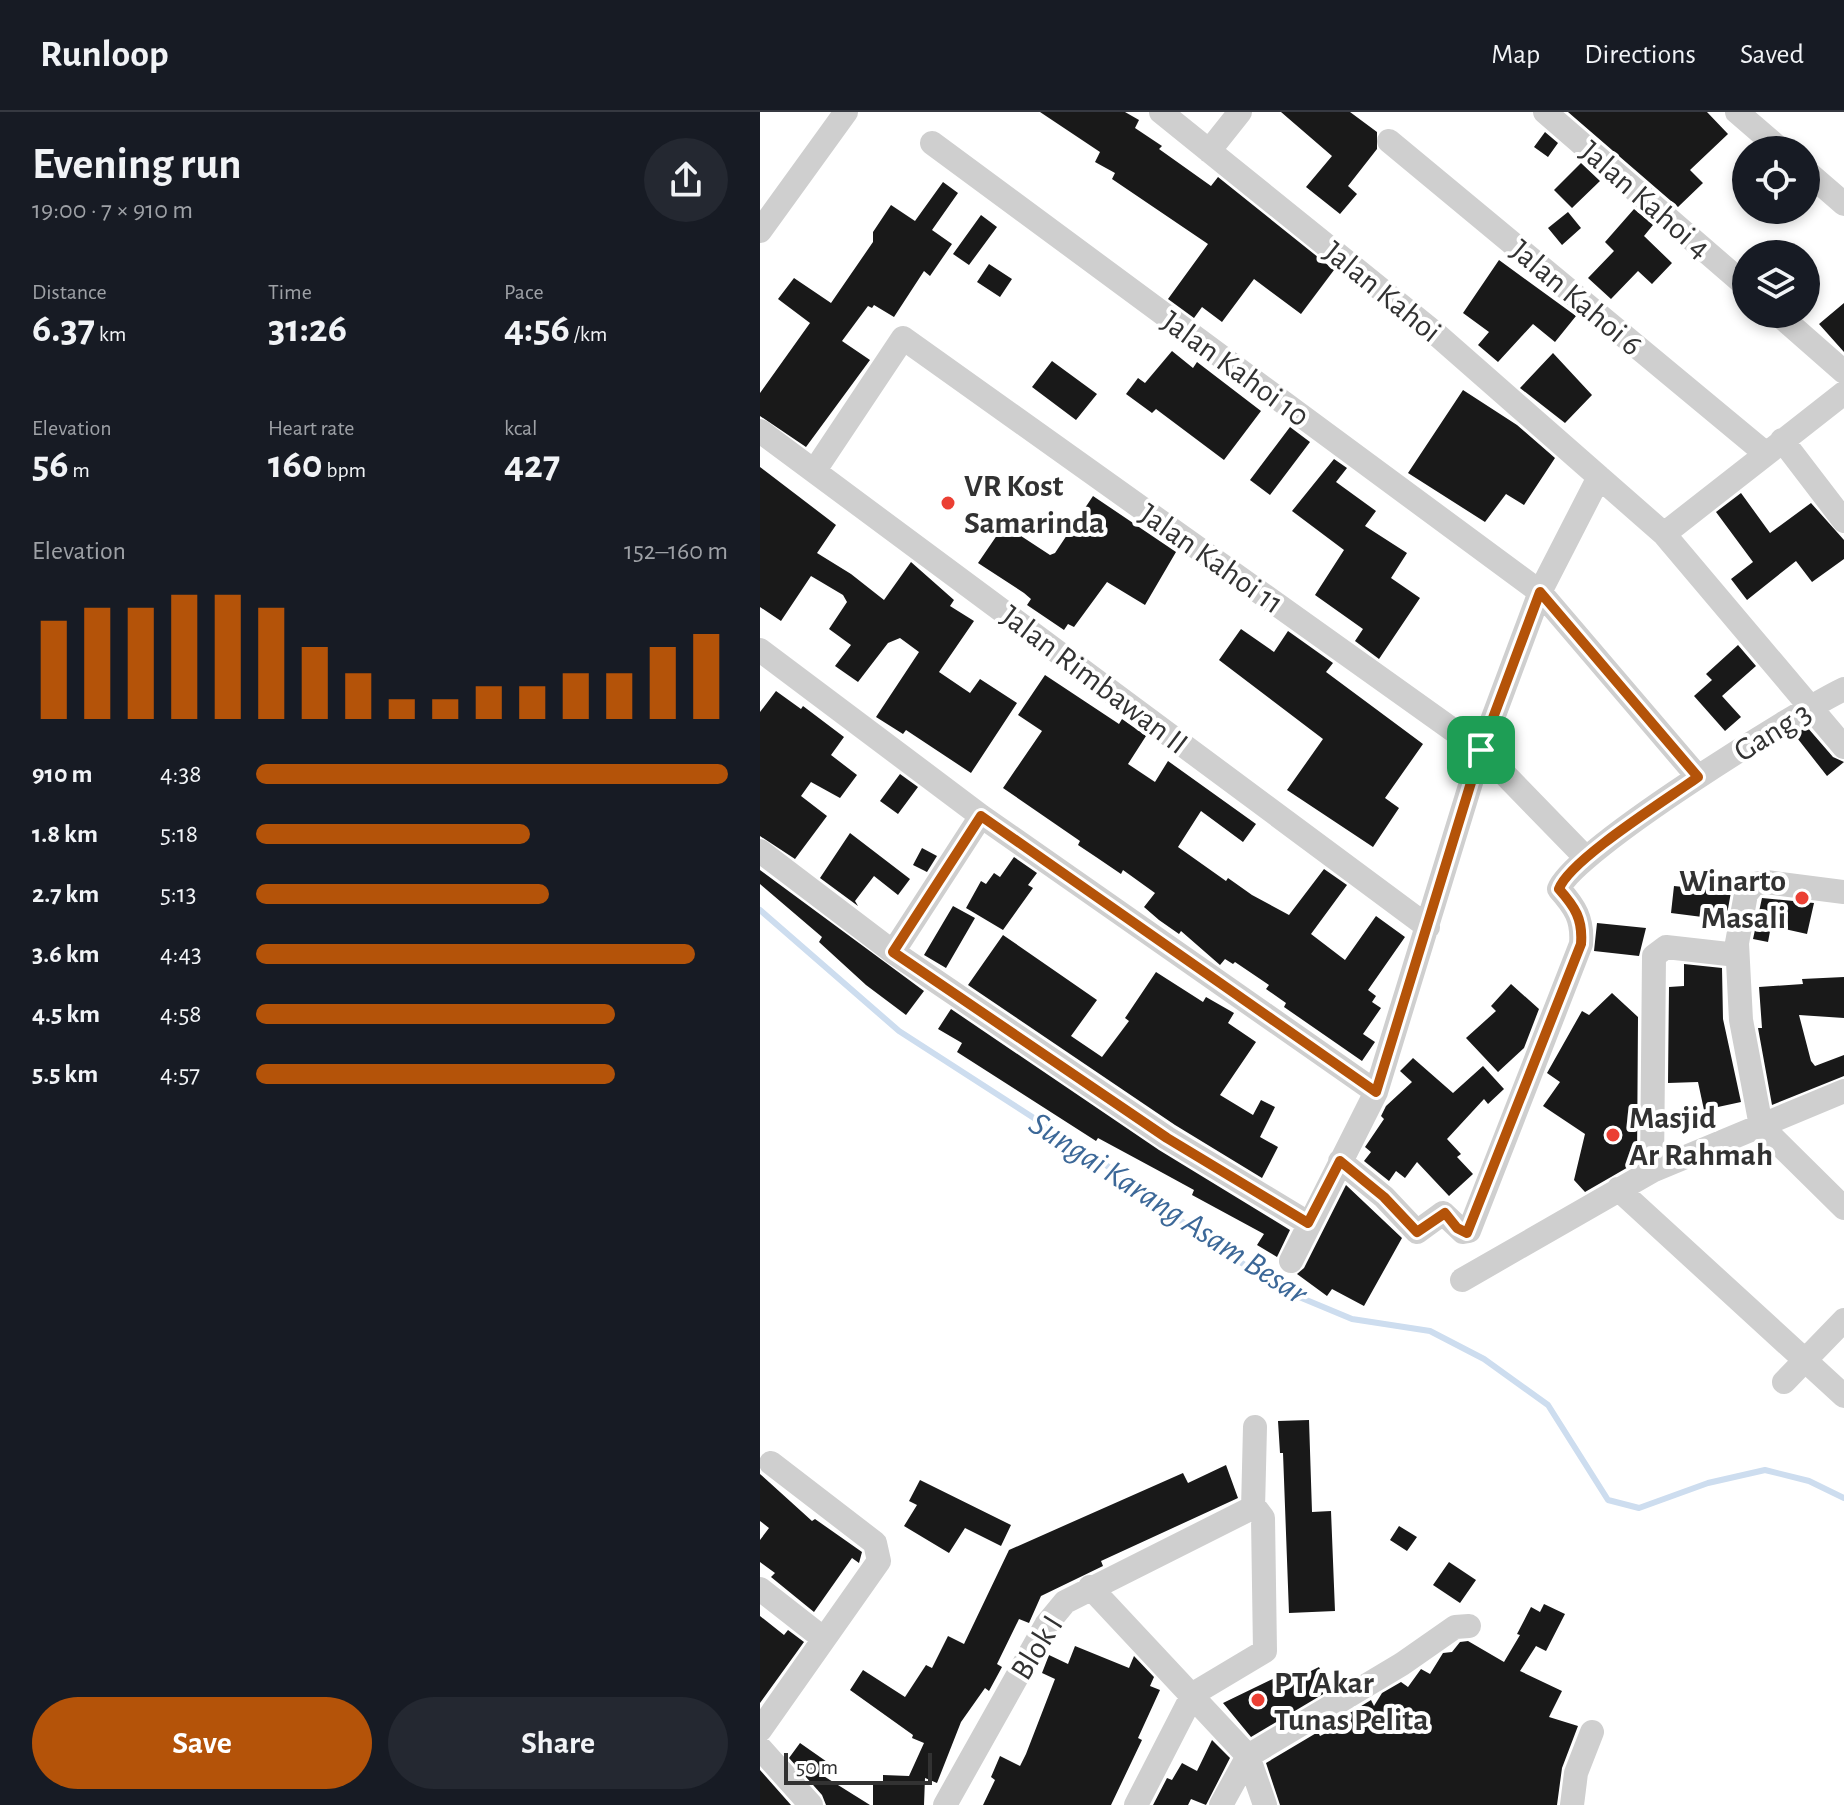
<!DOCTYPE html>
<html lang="en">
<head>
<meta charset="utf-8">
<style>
  :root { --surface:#171b24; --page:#242831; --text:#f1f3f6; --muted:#9ea1a6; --line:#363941; --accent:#b45309 }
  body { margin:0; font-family:"Alegreya Sans",sans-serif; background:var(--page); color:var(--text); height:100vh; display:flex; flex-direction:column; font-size:30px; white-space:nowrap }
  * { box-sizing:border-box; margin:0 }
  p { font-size:26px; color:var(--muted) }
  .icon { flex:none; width:44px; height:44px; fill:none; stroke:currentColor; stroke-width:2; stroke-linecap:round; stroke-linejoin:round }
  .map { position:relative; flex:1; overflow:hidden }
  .side { display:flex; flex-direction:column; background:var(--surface); width:760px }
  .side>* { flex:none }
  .fabs { position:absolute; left:972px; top:24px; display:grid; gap:16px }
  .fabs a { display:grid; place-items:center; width:88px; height:88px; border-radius:50%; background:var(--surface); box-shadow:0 4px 12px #0003; font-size:40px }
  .scale { position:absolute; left:24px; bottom:20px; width:148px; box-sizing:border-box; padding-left:8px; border:4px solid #323232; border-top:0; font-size:22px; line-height:28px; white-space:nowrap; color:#323232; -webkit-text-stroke:6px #fff; paint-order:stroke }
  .pin { position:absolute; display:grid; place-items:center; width:68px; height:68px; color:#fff; margin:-34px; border-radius:16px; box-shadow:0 4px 12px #0006 }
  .round { display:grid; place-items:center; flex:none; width:84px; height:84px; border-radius:42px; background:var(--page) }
  .headline { display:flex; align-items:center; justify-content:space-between; height:136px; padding:0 32px }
  h1 { font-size:44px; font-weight:700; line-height:60px }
  .metrics { display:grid; grid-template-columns:repeat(3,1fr); gap:12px; height:136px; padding:8px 32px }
  .metrics div { display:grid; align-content:center }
  .metrics b { font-size:40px; font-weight:700 }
  .metrics small { font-size:22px; font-weight:400 }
  .metrics p { font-size:22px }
  .chart { height:224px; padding:16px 32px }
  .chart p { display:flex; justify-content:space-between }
  .chart svg { width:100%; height:144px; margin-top:8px; stroke:var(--accent); stroke-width:6 }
  .button { display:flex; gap:16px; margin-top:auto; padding:16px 32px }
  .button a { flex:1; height:92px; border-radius:48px; background:var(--accent); color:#fff; font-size:32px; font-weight:700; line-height:92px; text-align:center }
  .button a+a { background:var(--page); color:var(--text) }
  ul { padding:0 32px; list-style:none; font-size:26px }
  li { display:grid; grid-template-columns:128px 96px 1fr; align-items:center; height:60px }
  li i { height:20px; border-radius:10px; background:var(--accent) }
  header { display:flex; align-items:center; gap:48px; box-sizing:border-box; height:112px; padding:0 40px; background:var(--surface); border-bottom:2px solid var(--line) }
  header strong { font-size:38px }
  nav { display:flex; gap:44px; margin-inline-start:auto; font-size:28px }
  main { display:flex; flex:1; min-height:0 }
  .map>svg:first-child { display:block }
</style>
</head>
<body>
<header>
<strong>Runloop</strong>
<nav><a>Map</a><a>Directions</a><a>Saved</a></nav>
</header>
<main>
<section class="side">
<div class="headline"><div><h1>Evening run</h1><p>19:00 · 7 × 910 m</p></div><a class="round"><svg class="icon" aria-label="share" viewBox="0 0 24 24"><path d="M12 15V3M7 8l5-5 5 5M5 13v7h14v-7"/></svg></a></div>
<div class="metrics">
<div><p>Distance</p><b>6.37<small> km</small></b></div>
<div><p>Time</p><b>31:26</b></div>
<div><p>Pace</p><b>4:56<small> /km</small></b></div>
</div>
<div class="metrics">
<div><p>Elevation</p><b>56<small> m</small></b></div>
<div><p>Heart rate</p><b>160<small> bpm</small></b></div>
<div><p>kcal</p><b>427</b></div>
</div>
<div class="chart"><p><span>Elevation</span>152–160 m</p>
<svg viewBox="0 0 160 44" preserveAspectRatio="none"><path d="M5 44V14M15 44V10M25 44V10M35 44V6M45 44V6M55 44V10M65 44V22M75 44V30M85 44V38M95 44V38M105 44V34M115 44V34M125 44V30M135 44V30M145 44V22M155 44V18"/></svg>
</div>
<ul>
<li><b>910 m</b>4:38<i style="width:100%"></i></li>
<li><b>1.8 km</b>5:18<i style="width:58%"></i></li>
<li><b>2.7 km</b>5:13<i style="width:62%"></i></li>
<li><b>3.6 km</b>4:43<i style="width:93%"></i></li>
<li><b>4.5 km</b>4:58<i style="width:76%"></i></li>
<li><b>5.5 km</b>4:57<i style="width:76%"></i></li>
</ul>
<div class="button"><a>Save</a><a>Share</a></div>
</section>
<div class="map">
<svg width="1084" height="1693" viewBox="0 0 1084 1693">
  <rect width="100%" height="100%" fill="#fff"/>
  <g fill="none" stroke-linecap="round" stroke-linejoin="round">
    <path stroke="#cdddef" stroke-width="6" d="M 0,798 L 139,919 L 342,1050 L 459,1137 L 532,1182 L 592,1207 L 670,1219 L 724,1247 L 788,1293 L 848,1388 L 879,1396 L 948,1371 L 1005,1358 L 1049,1369 L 1084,1386"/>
  </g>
  <path fill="#191919" d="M 280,0 L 365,0 L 379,8 L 375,16 L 402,34 L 399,37 L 451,74 L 458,65 L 574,158 L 541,202 L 494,167 L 462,210 L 442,195 L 434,206 L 408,187 L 448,132 L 352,67 L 355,61 L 335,50 L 340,40 Z
    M 521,0 L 590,0 L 617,20 L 617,37 L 588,74 L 597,82 L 580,102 L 546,75 L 572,44 Z
    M 808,0 L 947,0 L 968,22 L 930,58 L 943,71 L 918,95 Z
    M 785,20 L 798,31 L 788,45 L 774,35 Z
    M 821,51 L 840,69 L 812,96 L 794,78 Z
    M 183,70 L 198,81 L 172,118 L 192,132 L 170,164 L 164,159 L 134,205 L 114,193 L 112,196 L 108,194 L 82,229 L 110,248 L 46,335 L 0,304 L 0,281 L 50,211 L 18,187 L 34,166 L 71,191 L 113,130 L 113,120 L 131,93 L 155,109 Z
    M 874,97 L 893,113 L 884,124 L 912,151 L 892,172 L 878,159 L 851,187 L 828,166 L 854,139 L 845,130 Z
    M 808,100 L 821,116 L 802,133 L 788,116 Z
    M 221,103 L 237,115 L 209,153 L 193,142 Z
    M 739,148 L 816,204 L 795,230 L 773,212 L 738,250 L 718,233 L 729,220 L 703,201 Z
    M 229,152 L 252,167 L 240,185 L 217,170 Z
    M 1084,191 L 1084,240 L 1059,212 Z
    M 412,239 L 433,256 L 437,250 L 501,299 L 464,348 L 396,297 L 392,301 L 366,282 L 378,266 L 385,271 Z
    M 793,241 L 832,283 L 805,311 L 760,276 Z
    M 292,249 L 337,282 L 316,308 L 272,275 Z
    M 703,278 L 757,313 L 795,346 L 764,393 L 746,382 L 725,410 L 648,361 Z
    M 530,315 L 550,330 L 510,383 L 490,368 Z
    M 574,347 L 587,356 L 576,370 L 616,399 L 605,414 L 647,441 L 631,466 L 660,486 L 619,547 L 595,529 L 603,517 L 555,483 L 584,438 L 532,399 Z
    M 0,355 L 76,413 L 57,441 L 91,462 L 124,488 L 151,450 L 194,488 L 190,494 L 214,509 L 179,560 L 210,581 L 220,567 L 257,591 L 211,661 L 146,618 L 143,622 L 116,605 L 159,540 L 140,526 L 128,531 L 98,570 L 75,554 L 91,533 L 69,517 L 87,490 L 83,483 L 51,464 L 21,509 L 0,495 Z
    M 981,381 L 1010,421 L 1051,391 L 1084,428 L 1084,447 L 1052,470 L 1036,449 L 987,488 L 971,467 L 993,450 L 956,400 Z
    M 333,384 L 416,440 L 385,493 L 347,470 L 314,515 L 308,512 L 304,518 L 267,493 L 271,487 L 264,481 L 218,451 L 244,413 L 290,443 L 295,441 Z
    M 481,517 L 514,540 L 528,519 L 573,551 L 566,560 L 663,632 L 625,686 L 639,696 L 613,735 L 527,678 L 563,627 L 459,548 Z
    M 978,533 L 996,554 L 962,584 L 981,605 L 965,619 L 934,584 L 952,568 L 946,562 Z
    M 285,563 L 359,612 L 362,607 L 386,624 L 368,652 L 395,670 L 408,649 L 496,712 L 483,730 L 441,699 L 418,735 L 466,769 L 468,766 L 492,783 L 529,803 L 564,757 L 587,773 L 551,822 L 585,848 L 616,804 L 645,825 L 608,878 L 616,884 L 612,890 L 621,896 L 603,922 L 615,930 L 602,949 L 524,895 L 526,891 L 506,877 L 509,873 L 475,850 L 473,852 L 465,847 L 460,853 L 421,819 L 419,822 L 399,808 L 384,795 L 395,781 L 363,758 L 361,762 L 336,745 L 318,733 L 320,729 L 243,676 L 282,619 L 258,603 Z
    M 16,579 L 41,597 L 43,594 L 84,625 L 71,643 L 97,663 L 80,686 L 51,670 L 41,684 L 67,704 L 35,747 L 0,724 L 0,600 Z
    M 1047,615 L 1073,645 L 1084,650 L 1067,664 L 1034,622 Z
    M 140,662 L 158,675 L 138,702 L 120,689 Z
    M 90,721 L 150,767 L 138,783 L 114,764 L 95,789 L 98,794 L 60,766 Z
    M 162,736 L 177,744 L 167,760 L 153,753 Z
    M 254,745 L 277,761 L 268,773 L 273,776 L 243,818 L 206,796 L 221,769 L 226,772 L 234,761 L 240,765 Z
    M 0,758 L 164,879 L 146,903 L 106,873 L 59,830 L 62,825 L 0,772 Z
    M 914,774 L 971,780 L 966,808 L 911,801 Z
    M 1002,786 L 1054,791 L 1047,822 L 1011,814 L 1008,830 L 993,827 Z
    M 193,794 L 215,806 L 186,856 L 164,843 Z
    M 837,811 L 886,816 L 879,844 L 834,839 Z
    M 243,823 L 337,888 L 311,924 L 342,945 L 369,909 L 365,906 L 396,860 L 443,890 L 446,885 L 474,901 L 468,911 L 496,930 L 460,983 L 493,1003 L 501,988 L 515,995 L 500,1025 L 518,1035 L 502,1066 L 415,1013 L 208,873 Z
    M 924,852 L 962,856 L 963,907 L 981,990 L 944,998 L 938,970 L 908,971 L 909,875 L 924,874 Z
    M 1084,865 L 1084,906 L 1039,903 L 1051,949 L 1055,954 L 1084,943 L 1084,964 L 1012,993 L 998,916 L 1002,916 L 999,875 L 1043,872 L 1042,867 Z
    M 751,872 L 779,897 L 764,936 L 738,960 L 706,926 L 736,899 L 731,894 Z
    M 852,881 L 878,905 L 877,1050 L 825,1080 L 814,1068 L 825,1022 L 783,994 L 800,970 L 787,961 L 822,899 L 829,903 Z
    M 191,897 L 399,1038 L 530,1118 L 517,1145 L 497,1133 L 504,1122 L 432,1083 L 434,1078 L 401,1060 L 338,1026 L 336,1029 L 197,940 L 202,931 L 178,917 Z
    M 653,946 L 693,981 L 723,954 L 744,977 L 728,992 L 724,987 L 687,1027 L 701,1042 L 697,1045 L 713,1062 L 689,1084 L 657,1050 L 645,1066 L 636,1059 L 629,1069 L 604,1049 L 611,1040 L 605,1035 L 624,1007 L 621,1004 L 626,994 L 652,970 L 640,959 Z
    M 586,1073 L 642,1126 L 604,1194 L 572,1177 L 567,1184 L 537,1162 L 544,1156 Z
    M 549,1308 L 552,1400 L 571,1399 L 575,1499 L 529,1501 L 523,1341 L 520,1341 L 518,1309 Z
    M 466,1353 L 478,1386 L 341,1449 L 343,1454 L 281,1484 L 269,1511 L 259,1507 L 237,1552 L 242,1555 L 229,1579 L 225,1576 L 201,1610 L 177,1671 L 165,1666 L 164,1693 L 113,1693 L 113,1670 L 123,1671 L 123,1663 L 149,1664 L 164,1631 L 152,1626 L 153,1623 L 90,1578 L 103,1558 L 145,1585 L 166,1553 L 172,1556 L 188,1524 L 204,1532 L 249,1438 L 423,1361 L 428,1371 Z
    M 0,1362 L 52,1409 L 55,1407 L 102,1440 L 99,1451 L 92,1446 L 54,1500 L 11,1465 L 15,1461 L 0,1450 L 0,1428 L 9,1416 L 0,1409 Z
    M 160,1368 L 251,1413 L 241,1434 L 205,1416 L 189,1441 L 144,1414 L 157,1393 L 149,1389 Z
    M 639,1414 L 657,1425 L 647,1439 L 630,1428 Z
    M 689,1450 L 716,1468 L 700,1491 L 673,1473 Z
    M 784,1492 L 805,1502 L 786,1539 L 776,1534 L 760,1559 L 802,1579 L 789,1605 L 818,1614 L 802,1656 L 797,1693 L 520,1693 L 506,1651 L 558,1620 L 560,1624 L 588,1610 L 585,1604 L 611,1588 L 614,1594 L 622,1581 L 641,1570 L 648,1575 L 661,1557 L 670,1562 L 683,1541 L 692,1540 L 700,1530 L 708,1529 L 744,1550 L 760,1523 L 757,1522 L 771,1495 L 780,1500 Z
    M 0,1504 L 24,1523 L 28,1518 L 44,1530 L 0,1591 Z
    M 315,1534 L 369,1556 L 374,1544 L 394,1565 L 390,1574 L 400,1578 L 378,1626 L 382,1628 L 351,1693 L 223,1693 L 235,1668 L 231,1665 L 240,1644 L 260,1654 L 266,1642 L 295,1567 L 282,1561 L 289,1543 L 308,1552 Z
    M 559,1555 L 570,1578 L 491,1625 L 463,1591 L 521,1563 L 525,1572 Z
    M 452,1628 L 470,1646 L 446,1693 L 431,1687 L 428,1693 L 393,1693 L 407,1666 L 412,1668 L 422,1651 L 437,1659 Z
    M 40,1631 L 70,1652 L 62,1663 L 110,1693 L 66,1693 L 62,1683 L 29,1646 Z
    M 0,1658 L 31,1693 L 0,1693 Z"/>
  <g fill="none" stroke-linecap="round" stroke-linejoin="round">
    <path stroke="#cfcfcf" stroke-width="24" d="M 401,0 L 675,221 L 904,422 L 1084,635
      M 785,0 L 986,174
      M 977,0 L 1021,38
      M 629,29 L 1005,341
      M 172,31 L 780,480 L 938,665
      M 449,39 L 480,0
      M 1046,59 L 1084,92
      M 0,119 L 86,0
      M 1018,202 L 1084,260
      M 0,319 L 668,815
      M 1022,328 L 1084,409
      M 55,358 L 143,226 L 721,638 L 826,746
      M 904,422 L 1084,281
      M 0,538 L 221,704 L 616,980
      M 0,739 L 133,840 L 407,1026 L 548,1111
      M 1084,780 L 1006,770 L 994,772 L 986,782 L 977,831 L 981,908 L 1001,1014 L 1084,1096
      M 133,840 L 221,704
      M 580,1049 L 624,1085 L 657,1120 L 683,1101 L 703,1120 L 709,1119 L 821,832 C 823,807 815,795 799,777 C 812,739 1038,599 1084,577
      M 892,1059 L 894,844 L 906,835 L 977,843
      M 858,1077 L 1084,1284
      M 531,1149 L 616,980 L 721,638 L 780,480 L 839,365
      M 702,1168 L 892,1059 L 1084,979
      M 1024,1270 L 1084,1208
      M 493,1397 L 495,1315
      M 330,1475 L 488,1644 L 505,1693
      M 0,1477 L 64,1527
      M 0,1618 L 119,1449 L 115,1431 L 11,1351
      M 0,1636 L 51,1693
      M 185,1693 L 286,1513 L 305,1490 L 488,1398 L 497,1398 L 503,1406 L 505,1539 L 433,1582 L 376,1693
      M 461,1693 L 488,1644 L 642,1552 L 695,1515 L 709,1514
      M 812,1693 L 816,1661 L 832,1620"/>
  </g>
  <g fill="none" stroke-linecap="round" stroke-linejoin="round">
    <defs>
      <path id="route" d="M 780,480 L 938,665 C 909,686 809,748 799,777 C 815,795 823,807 821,832 L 707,1121 L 697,1116 L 685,1101 L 657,1120 L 624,1085 L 580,1049 L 548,1111 L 407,1026 L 133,840 L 221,704 L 616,980 L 721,638 Z"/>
    </defs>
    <use href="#route" stroke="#fff" stroke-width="16"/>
    <use href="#route" stroke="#b45309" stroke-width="10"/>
  </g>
  <g fill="#eb3f33" stroke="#fff" stroke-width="3">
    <circle cx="188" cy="391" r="8"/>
    <circle cx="1042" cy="786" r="8"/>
    <circle cx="853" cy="1023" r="8"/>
    <circle cx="498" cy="1588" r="8"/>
  </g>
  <g text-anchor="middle" stroke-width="8" stroke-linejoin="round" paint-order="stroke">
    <g font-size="32" fill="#323232" stroke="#fff">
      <text transform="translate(886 87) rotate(41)" y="11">Jalan Kahoi 4</text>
      <text transform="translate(623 179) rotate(39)" y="11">Jalan Kahoi</text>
      <text transform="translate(817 185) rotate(40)" y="11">Jalan Kahoi 6</text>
      <text transform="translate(476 256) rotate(36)" y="11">Jalan Kahoi 10</text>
      <text transform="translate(452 446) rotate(35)" y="11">Jalan Kahoi 11</text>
      <text transform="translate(335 567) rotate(37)" y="11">Jalan Rimbawan II</text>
      <text transform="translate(1012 619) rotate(-32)" y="11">Gang 3</text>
      <text transform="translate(276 1535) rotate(-58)" y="11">Blok I</text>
    </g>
    <g font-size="32" font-weight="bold" fill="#323232" stroke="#fff" text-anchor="start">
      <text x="204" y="384">VR Kost<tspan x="204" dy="37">Samarinda</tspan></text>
      <text x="1026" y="779" text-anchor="end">Winarto<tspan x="1026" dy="37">Masali</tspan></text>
      <text x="869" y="1016">Masjid<tspan x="869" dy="37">Ar Rahmah</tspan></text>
      <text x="514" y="1581">PT Akar<tspan x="514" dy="37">Tunas Pelita</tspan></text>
    </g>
    <g font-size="34" font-style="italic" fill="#3c6898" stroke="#fff">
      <text transform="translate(409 1095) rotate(33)" y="12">Sungai Karang Asam Besar</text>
    </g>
  </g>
</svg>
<div class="fabs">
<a><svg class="icon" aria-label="locate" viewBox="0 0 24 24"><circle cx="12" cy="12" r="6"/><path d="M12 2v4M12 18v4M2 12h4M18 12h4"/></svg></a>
<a><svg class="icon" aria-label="layers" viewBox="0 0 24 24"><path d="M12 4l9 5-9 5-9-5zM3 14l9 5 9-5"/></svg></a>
</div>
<div class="scale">50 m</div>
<div class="pin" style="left:721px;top:638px;background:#1e9e55"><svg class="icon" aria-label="arrive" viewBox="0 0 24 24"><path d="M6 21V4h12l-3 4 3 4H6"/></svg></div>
</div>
</main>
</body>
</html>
